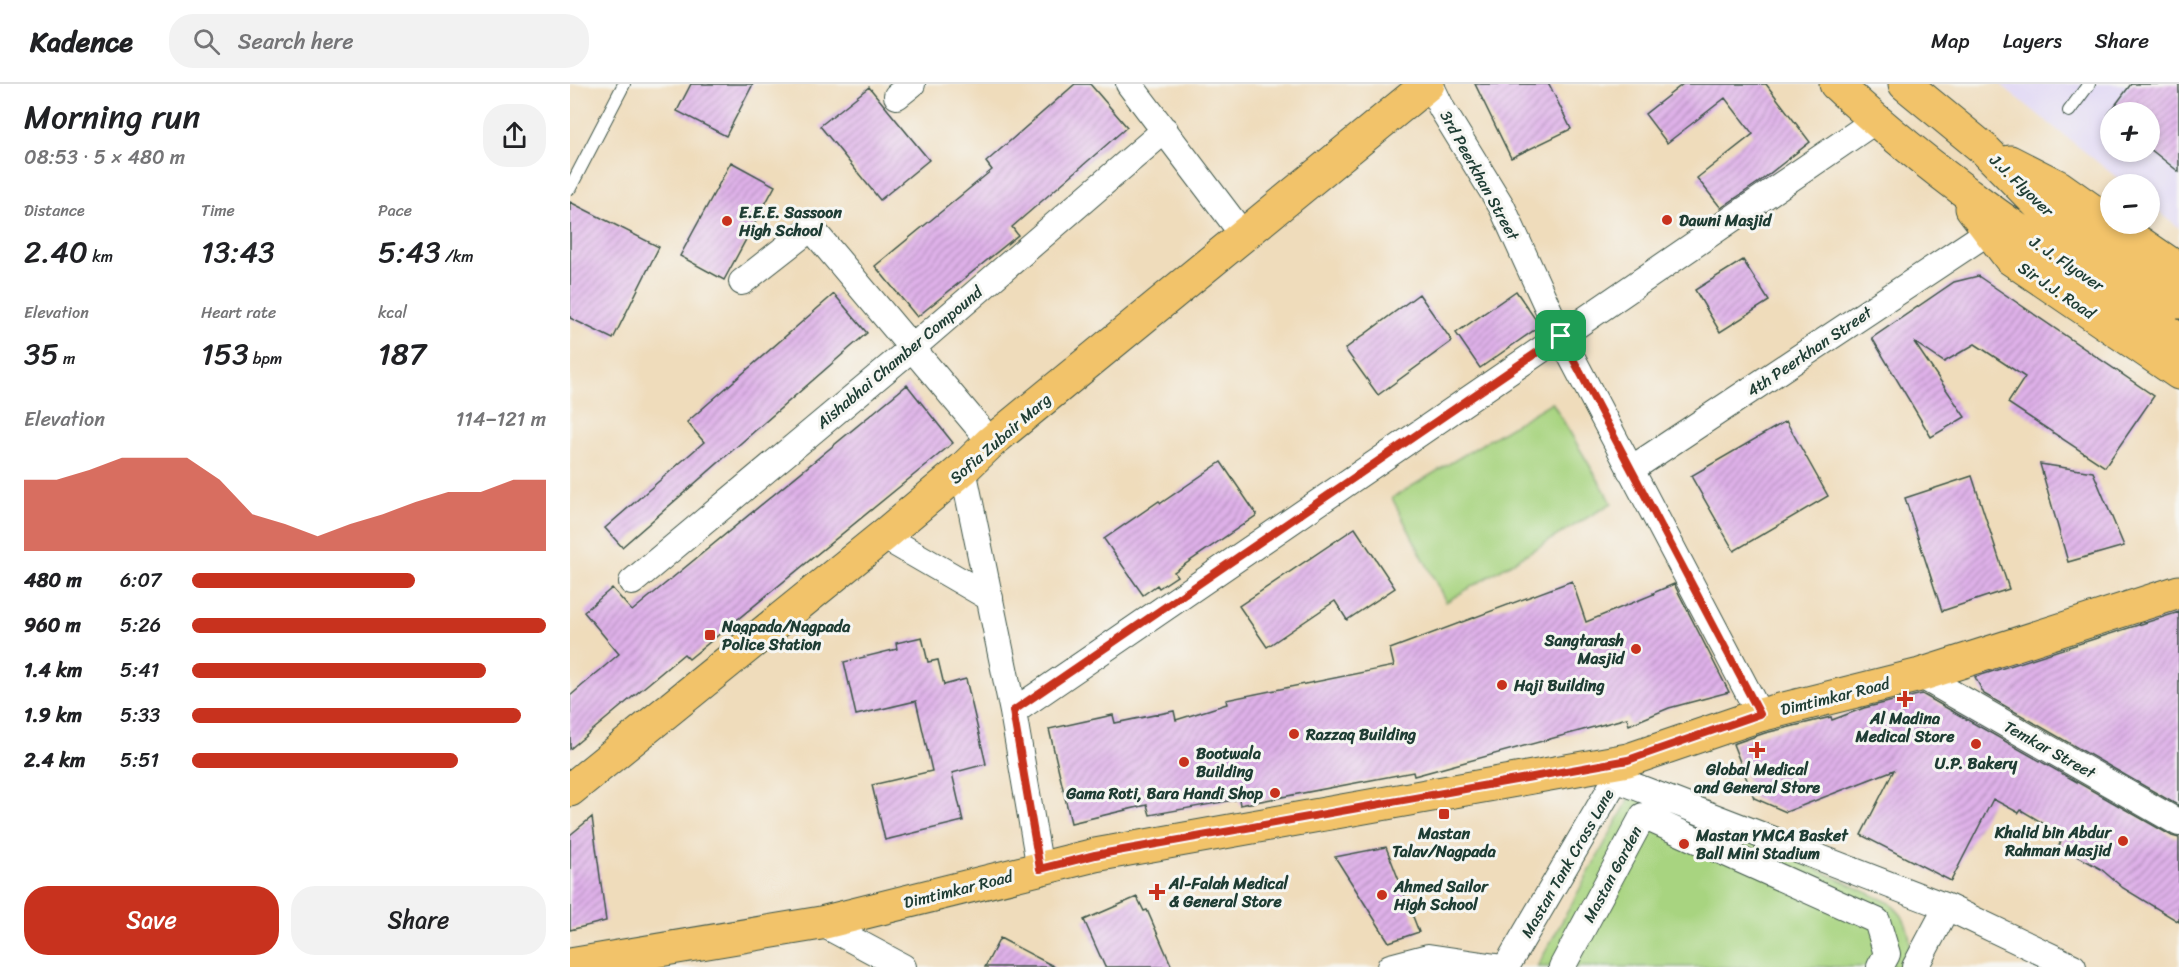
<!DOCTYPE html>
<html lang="en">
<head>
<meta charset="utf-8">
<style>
  :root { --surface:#fff; --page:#f2f2f2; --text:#202124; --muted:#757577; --line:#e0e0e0; --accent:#c8321e }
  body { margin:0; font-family:Sriracha,sans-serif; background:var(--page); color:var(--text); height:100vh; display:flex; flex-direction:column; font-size:22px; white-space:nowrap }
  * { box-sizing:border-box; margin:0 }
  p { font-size:20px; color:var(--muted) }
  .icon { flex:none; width:33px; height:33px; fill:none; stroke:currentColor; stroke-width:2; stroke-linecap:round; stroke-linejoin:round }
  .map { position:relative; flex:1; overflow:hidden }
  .side { display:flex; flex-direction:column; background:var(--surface); width:570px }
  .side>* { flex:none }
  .tools { position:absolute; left:1530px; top:18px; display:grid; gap:12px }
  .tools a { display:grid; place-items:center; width:60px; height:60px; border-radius:50%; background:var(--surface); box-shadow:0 3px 9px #0003; font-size:30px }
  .pin { position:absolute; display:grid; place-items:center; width:51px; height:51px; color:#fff; margin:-26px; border-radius:12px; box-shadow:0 3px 9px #0006 }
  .round { display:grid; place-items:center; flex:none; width:63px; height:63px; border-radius:24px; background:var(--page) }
  .overview { display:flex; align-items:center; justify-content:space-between; height:102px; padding:0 24px }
  h1 { font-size:33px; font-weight:600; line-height:45px }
  .stats { display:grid; grid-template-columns:repeat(3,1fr); gap:9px; height:102px; padding:6px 24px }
  .stats div { display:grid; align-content:center }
  .stats b { font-size:30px; font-weight:600 }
  .stats small { font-size:16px; font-weight:400 }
  .stats p { font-size:16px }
  .chart { height:168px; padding:12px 24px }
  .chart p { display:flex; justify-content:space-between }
  .chart svg { width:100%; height:108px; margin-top:6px; fill:var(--accent); opacity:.7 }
  .primary-button { display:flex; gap:12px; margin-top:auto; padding:12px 24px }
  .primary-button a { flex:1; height:69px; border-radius:24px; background:var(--accent); color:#fff; font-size:24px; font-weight:600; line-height:69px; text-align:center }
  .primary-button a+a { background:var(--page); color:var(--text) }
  ul { padding:0 24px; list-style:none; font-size:20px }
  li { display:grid; grid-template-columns:96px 72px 1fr; align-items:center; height:45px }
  li i { height:15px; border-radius:8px; background:var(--accent) }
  header { display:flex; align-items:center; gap:36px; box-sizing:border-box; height:84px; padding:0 30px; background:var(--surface); border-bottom:2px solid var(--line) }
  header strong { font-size:28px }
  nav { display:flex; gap:33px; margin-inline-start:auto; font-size:21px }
  .search { width:420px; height:54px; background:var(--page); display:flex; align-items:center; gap:15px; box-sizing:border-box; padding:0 21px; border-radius:24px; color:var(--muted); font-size:22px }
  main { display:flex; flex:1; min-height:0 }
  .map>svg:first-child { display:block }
</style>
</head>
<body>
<header>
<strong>Kadence</strong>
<div class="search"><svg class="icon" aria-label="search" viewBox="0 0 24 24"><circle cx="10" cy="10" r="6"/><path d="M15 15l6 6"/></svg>Search here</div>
<nav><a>Map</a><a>Layers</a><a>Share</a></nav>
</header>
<main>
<section class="side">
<div class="overview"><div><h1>Morning run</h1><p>08:53 · 5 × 480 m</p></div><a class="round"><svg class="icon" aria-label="share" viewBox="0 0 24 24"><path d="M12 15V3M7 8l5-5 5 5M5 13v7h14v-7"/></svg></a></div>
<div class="stats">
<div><p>Distance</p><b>2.40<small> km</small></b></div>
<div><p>Time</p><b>13:43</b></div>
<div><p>Pace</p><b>5:43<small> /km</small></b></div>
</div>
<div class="stats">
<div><p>Elevation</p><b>35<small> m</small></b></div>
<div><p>Heart rate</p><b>153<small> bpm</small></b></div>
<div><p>kcal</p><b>187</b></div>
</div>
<div class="chart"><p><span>Elevation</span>114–121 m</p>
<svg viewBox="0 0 160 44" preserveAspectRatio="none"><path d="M0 44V15L10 15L20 11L30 6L40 6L50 6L60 15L70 29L80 33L90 38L100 33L110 29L120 24L130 20L140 20L150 15L160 15V44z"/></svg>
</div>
<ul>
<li><b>480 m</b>6:07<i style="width:63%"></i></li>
<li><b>960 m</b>5:26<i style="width:100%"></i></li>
<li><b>1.4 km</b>5:41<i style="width:83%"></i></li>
<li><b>1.9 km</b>5:33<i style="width:93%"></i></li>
<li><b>2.4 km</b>5:51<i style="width:75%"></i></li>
</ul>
<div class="primary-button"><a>Save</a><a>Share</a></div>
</section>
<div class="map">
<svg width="1609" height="883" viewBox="0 0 1609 883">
  <defs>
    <pattern id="building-hatch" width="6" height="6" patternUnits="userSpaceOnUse" patternTransform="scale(1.5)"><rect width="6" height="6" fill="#dfb1e9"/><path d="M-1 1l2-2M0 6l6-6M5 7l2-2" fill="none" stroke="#b491be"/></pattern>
  </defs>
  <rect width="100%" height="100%" fill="#f6f6f2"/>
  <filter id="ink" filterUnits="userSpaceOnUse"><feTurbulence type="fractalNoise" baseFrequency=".0167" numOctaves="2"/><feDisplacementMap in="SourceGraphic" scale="12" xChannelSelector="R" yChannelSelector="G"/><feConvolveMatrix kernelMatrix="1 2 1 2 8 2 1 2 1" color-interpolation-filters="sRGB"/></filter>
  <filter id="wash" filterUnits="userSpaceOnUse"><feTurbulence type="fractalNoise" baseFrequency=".008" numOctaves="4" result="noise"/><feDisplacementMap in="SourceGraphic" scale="24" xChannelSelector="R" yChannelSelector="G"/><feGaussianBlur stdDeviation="1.35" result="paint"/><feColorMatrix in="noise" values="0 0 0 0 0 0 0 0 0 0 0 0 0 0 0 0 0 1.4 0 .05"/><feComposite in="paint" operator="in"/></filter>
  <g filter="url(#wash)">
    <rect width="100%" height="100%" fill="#efdcbb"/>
    <path fill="#dfd5f5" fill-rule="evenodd" d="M 1430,0 L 1609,0 L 1609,144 L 1580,120 L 1580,100 L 1555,100 ZM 1540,28 L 1580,28 L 1580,68 L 1540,68 Z"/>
    <path fill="#a8d480" stroke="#64885a" stroke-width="1.5" d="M 982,318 L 1042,419 L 876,518 L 822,414 Z
      M 1067,701 L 1320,819 C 1324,824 1331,829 1333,834 C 1341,849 1343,869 1335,883 L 967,883 Z"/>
    <g id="blocks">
      <path fill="url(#building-hatch)" d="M 121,0 L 183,0 L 156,52 L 107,27 Z
        M 505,0 L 520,0 L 557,43 L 442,143 L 448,151 L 347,233 L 305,182 L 422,86 L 416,78 Z
        M 905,0 L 979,0 L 1001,45 L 941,74 Z
        M 1113,0 L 1196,0 L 1240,58 L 1189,98 L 1151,124 L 1127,94 L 1183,50 L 1155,14 L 1097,59 L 1075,30 Z
        M 1561,0 L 1609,0 L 1609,88 L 1580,65 L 1580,28 L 1540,28 L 1540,33 L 1538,31 Z
        M 299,3 L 359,76 L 310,116 L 250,42 Z
        M 161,78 L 205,102 L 154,196 L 110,172 Z
        M 0,118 L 89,163 L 43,255 L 0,234 Z
        M 1173,176 L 1199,217 L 1150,248 L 1125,206 Z
        M 1408,192 L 1584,312 L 1535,383 L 1438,319 L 1455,293 L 1405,260 L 1374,278 L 1344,258 L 1395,333 L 1361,353 L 1302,254 L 1384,198 Z
        M 946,207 L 970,242 L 910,284 L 886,249 Z
        M 264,210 L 297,249 L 52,463 L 35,444 L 134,358 L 117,338 Z
        M 849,210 L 882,257 L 808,311 L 775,265 Z
        M 337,301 L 383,359 L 119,575 L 114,570 L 0,665 L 0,612 L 49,570 L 14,528 L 42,504 L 62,527 Z
        M 1216,337 L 1258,412 L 1164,467 L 1121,392 Z
        M 651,378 L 687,431 L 604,488 L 607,492 L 589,504 L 587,501 L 573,511 L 534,455 L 589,417 L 591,419 Z
        M 1470,380 L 1523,388 L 1554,462 L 1498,478 Z
        M 1402,392 L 1439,505 L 1372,527 L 1335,414 Z
        M 785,444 L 825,504 L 777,536 L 765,517 L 697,563 L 669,522 Z
        M 1002,497 L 1016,538 L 1084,510 L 1083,509 L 1104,500 L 1159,608 L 1099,624 L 1059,641 L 1057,634 L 844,692 L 843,688 L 670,721 L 669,715 L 580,731 L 577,721 L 501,739 L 479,645 L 543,631 L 545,639 L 604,627 L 606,636 L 657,620 L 656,616 L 824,582 L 820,565 Z
        M 1609,528 L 1609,722 L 1414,610 L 1405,593 Z
        M 352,553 L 358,578 L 368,576 L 374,601 L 396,595 L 416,680 L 382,689 L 393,737 L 315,756 L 302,701 L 362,687 L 346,617 L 286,631 L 274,578 L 327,565 L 326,559 Z
        M 1352,610 L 1602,752 L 1609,754 L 1609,838 L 1553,804 L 1531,785 L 1489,762 L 1493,751 L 1451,726 L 1449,729 L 1423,715 L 1381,797 L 1291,751 L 1324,686 L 1216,728 L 1184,714 L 1163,660 L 1195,649 L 1261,633 L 1262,636 L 1294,624 Z
        M 22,733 L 36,837 L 0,846 L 0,751 Z
        M 816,763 L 849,848 L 819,858 L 765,773 Z
        M 567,813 L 574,827 L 577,826 L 602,883 L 535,883 L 514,836 Z
        M 430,854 L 485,883 L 415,883 Z"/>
    </g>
  </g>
  <g filter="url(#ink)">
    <use href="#blocks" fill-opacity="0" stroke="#3e5548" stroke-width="1.5"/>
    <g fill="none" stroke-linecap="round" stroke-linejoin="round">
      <defs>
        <path id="lane" d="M 1499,27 L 1519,0
          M 0,104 L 54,0"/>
        <path id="street" d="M 559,0 L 674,152
          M 860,0 L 872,25 L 932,123 L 991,253 L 1190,631
          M 327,12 L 342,0
          M 172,198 L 241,144 L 421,358
          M 393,385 L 443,628 L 470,785
          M 1060,386 L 1418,148
          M 313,452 L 420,514
          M 62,498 L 342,264 L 595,46
          M 1350,591 L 1609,739
          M 443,628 L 1306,36
          M 1046,695 L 1377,823 L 1503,883
          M 251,839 L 333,883
          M 820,883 L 858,873 L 926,883
          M 936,883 L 1054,681
          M 992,883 L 1073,732 L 1307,837 L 1317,870 L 1310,883
          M 1345,883 L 1377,823"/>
        <path id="primary" d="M 1266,0 C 1370,98 1491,176 1609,256
          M 1335,0 L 1414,65 L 1473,125 L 1609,218
          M 1440,78 L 1489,103 L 1540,139
          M 1402,124 L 1440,174 L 1609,289
          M 1542,140 L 1609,186
          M 0,706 L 313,452 L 393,385 L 421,358 L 858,0
          M 0,881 L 251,839 L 525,771 L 1058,676 L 1190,631 L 1350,591 L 1609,508"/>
      </defs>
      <use href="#lane" stroke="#3e5548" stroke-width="14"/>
      <use href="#street" stroke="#3e5548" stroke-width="28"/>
      <use href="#primary" stroke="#3e5548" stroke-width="35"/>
      <use href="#lane" stroke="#fff" stroke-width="12"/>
      <use href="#street" stroke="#fff" stroke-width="26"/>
      <use href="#primary" stroke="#f2c36a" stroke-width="33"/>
    </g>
  </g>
  <g fill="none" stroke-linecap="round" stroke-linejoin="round" filter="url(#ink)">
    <defs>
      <path id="route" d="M 991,252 L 1190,630 L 1058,676 L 525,771 L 470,785 L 443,627 Z"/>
    </defs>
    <use href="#route" stroke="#fff" stroke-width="12"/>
    <use href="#route" stroke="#c8321e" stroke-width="8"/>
  </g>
  <g fill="#c8321e" stroke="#f6f6f2" stroke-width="2">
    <circle cx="1097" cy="136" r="6"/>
    <circle cx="157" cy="137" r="6"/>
    <rect x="134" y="545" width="12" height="12" rx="3"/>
    <circle cx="1066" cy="565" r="6"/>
    <circle cx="932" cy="601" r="6"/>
    <path d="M1332 606h6v6h6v6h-6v6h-6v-6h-6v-6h6z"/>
    <circle cx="724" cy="650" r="6"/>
    <circle cx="1406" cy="660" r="6"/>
    <path d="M1184 657h6v6h6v6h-6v6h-6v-6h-6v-6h6z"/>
    <circle cx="614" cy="678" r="6"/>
    <circle cx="705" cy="709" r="6"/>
    <rect x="868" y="724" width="12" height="12" rx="3"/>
    <circle cx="1553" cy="757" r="6"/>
    <circle cx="1114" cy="760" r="6"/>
    <path d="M584 799h6v6h6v6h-6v6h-6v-6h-6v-6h6z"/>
    <circle cx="812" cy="811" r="6"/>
  </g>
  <g text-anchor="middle" stroke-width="6" stroke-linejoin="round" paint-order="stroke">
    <g font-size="16" fill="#1f3d34" stroke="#f6f6f2">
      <text transform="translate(910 91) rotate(61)" y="6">3rd Peerkhan Street</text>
      <text transform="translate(1452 101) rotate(44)" y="6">J.J. Flyover</text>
      <text transform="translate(1497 179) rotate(34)" y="6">J. J. Flyover</text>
      <text transform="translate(1487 206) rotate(34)" y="6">Sir J.J. Road</text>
      <text transform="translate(1239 267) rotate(-34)" y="6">4th Peerkhan Street</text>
      <text transform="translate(329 273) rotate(-40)" y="6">Aishabhai Chamber Compound</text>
      <text transform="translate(430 354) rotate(-41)" y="6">Sofia Zubair Marg</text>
      <text transform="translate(1265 612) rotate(-14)" y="6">Dimtimkar Road</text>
      <text transform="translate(1480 665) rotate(29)" y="6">Temkar Street</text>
      <text transform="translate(997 779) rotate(-60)" y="6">Mastan Tank Cross Lane</text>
      <text transform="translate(1042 790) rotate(-62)" y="6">Mastan Garden</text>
      <text transform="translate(388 805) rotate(-14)" y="6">Dimtimkar Road</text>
    </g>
    <g font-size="16" font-weight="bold" fill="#1f3d34" stroke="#f6f6f2" text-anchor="start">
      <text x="169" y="134">E.E.E. Sassoon<tspan x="169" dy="18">High School</tspan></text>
      <text x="1109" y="142">Dawni Masjid</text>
      <text x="152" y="548">Nagpada/Nagpada<tspan x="152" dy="18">Police Station</tspan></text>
      <text x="1054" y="562" text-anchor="end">Sangtarash<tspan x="1054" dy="18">Masjid</tspan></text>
      <text x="944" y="607">Haji Building</text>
      <text x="1335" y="640" text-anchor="middle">Al Madina<tspan x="1335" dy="18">Medical Store</tspan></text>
      <text x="736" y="656">Razzaq Building</text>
      <text x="626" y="675">Bootwala<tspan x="626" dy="18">Building</tspan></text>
      <text x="1406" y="685" text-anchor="middle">U.P. Bakery</text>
      <text x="1187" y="691" text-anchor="middle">Global Medical<tspan x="1187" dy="18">and General Store</tspan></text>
      <text x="693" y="715" text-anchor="end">Gama Roti, Bara Handi Shop</text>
      <text x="1541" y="754" text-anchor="end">Khalid bin Abdur<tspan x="1541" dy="18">Rahman Masjid</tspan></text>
      <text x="874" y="755" text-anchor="middle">Mastan<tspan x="874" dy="18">Talav/Nagpada</tspan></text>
      <text x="1126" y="757">Mastan YMCA Basket<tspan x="1126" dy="18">Ball Mini Stadium</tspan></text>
      <text x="599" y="805">Al-Falah Medical<tspan x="599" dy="18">&amp; General Store</tspan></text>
      <text x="824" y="808">Ahmed Sailor<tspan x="824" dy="18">High School</tspan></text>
    </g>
  </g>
</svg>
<div class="tools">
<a>+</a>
<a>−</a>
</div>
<div class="pin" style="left:991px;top:252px;background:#1e9e55"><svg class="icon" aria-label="arrive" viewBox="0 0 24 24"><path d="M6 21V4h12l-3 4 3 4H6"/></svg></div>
</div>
</main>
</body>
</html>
